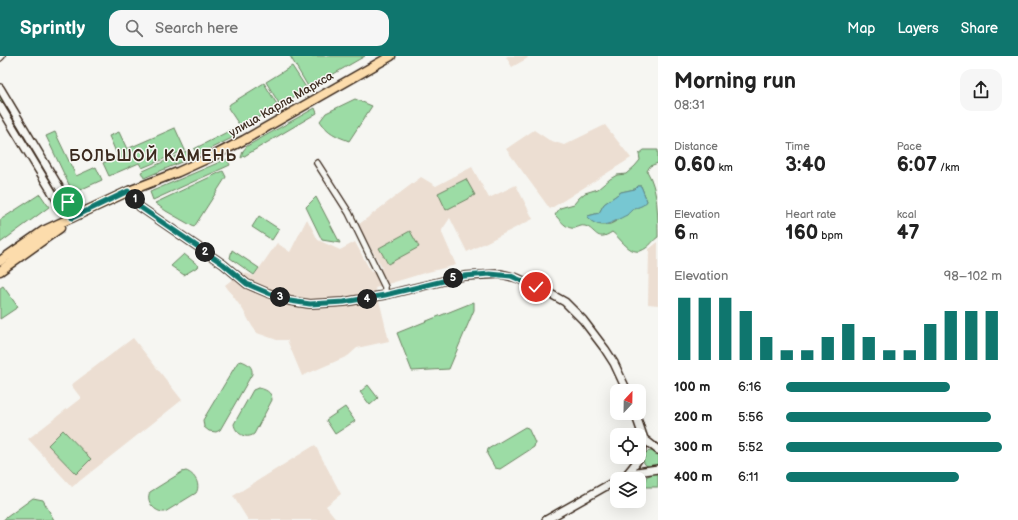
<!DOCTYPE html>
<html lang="en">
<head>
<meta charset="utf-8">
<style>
  :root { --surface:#fff; --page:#f6f6f6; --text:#222; --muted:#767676; --accent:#0f766e }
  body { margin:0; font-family:"Balsamiq Sans",sans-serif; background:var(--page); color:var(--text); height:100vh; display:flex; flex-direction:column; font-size:15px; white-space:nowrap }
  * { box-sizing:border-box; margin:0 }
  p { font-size:13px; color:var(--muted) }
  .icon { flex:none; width:22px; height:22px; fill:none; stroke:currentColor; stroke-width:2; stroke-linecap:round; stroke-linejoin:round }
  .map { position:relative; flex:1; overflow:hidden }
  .details { display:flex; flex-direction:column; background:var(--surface); width:360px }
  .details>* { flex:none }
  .needle { width:26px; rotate:22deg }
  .tools { position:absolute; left:610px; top:328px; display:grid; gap:8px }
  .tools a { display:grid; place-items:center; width:36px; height:36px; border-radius:8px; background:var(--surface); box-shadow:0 4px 16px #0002; font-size:20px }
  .pin { position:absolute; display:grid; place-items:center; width:34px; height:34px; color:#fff; margin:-17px; border:2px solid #fff; border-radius:50%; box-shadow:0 1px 4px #0007 }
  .km { position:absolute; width:20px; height:20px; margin:-10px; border-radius:50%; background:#222; color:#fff; font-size:11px; line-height:20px; text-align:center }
  .round { display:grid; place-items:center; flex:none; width:42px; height:42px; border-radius:12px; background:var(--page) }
  .headline { display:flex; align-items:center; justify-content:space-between; height:68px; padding:0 16px }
  h1 { font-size:22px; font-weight:600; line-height:30px }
  .stats { display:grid; grid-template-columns:repeat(3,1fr); gap:6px; height:68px; padding:4px 16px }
  .stats div { display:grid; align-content:center }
  .stats b { font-size:20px; font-weight:600 }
  .stats small { font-size:11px; font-weight:400 }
  .stats p { font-size:11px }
  .chart { height:112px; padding:8px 16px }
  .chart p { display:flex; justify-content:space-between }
  .chart svg { width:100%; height:72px; margin-top:4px; stroke:var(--accent); stroke-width:6 }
  ul { padding:0 16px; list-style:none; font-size:13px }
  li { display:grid; grid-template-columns:64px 48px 1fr; align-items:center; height:30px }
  li i { height:10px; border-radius:5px; background:var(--accent) }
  header { display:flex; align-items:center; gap:24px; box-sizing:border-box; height:56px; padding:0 20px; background:var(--accent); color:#fff }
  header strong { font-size:19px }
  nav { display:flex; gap:22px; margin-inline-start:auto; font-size:14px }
  .search { width:280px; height:36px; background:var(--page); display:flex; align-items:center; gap:10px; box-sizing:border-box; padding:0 14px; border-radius:12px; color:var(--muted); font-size:15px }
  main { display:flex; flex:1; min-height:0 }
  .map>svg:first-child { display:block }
</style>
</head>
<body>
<header>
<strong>Sprintly</strong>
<div class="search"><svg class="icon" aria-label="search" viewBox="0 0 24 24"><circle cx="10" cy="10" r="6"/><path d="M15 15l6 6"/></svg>Search here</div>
<nav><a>Map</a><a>Layers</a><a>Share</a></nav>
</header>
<main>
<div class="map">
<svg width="658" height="464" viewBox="0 0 658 464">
  <rect width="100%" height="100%" fill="#f6f6f2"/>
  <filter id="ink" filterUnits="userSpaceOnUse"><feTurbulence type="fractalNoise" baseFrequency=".025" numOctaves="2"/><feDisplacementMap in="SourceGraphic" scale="8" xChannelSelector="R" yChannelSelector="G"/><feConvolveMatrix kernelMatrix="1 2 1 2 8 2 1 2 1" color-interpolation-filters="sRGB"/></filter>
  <g filter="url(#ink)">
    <path fill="#ecded2" d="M 508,0 L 527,0 L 528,2 L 512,11 L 506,1 Z
      M 605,69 L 631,102 L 550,153 L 506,93 L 534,74 L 549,84 L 564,89 Z
      M 472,111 L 489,142 L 516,129 L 533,163 L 467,196 L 450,162 L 442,174 L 442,177 L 456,209 L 424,217 L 375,232 L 381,252 L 389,285 L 357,292 L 348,300 L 302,320 L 287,284 L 277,284 L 257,277 L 252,270 L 243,254 L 225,229 L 242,216 L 254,220 L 277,187 L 290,196 L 307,163 L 318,184 L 340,194 L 355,186 L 371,216 L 382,212 L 358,169 L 421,121 L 436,130 Z
      M 658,186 L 658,249 L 648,248 L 649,193 Z
      M 133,282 L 182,344 L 72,431 L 28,383 L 81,342 L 71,329 Z
      M 315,389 L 341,438 L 326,450 L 337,464 L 248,464 L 233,440 Z"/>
    <path fill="#9cdca5" stroke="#6c8362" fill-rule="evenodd" d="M 290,0 L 365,0 L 309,32 Z
      M 292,10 L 307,33 L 280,49 L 266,26 Z
      M 264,27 L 278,50 L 243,70 L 238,67 L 228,52 L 230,48 Z
      M 0,39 L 49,121 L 48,122 L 0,43 Z
      M 355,43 L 372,50 L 349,85 C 336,80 328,77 320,65 L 326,57 Z
      M 315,52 L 317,57 L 241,102 L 243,95 L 247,90 Z
      M 175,72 L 185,94 L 142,112 L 139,107 L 109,120 L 103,107 L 118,101 L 109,80 L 119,76 L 127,93 Z
      M 233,73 L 234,79 L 232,82 L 197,99 L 194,93 Z
      M 55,76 L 76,120 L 96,111 L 102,124 L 73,137 L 46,80 Z
      M 644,94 L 658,94 L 658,107 L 650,110 L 647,115 C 658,133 658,159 658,181 C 653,184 651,189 646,192 C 631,203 622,183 612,176 C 596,187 596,173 585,170 C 581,169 579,171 575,172 C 567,174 560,164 555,159 L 560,152 L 574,148 L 579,142 L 585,137 L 598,133 L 610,123 L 617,119 L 626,118 L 635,110 L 640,104 L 639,98 ZM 638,130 L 641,130 L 647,145 C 643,151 637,150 631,155 C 627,158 625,159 621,161 C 619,162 618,164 616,165 C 607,172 594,169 587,161 L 588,160 L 599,157 L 604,148 L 621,136 L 635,133 Z
      M 187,95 L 188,103 L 186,104 L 144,122 L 141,116 Z
      M 227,103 L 230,109 L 153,144 L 150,136 Z
      M 223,115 L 226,121 L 194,171 L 166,155 L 155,147 Z
      M 466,123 L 475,139 L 446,154 L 438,137 Z
      M 40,138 L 49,151 L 0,187 L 0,164 Z
      M 316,141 L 340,187 L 322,184 L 306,151 Z
      M 259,160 L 279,173 L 272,184 L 252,171 Z
      M 410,175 L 419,191 L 388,208 L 379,192 Z
      M 232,194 L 259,212 L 254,219 L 230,202 Z
      M 184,198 L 199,210 L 184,219 L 171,210 Z
      M 3,230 L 18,251 L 0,263 L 0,232 Z
      M 474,246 L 474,254 L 449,313 L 412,315 L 397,277 Z
      M 241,305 C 248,307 253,311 252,318 L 220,374 L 216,376 L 209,375 L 204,371 L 203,364 L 236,309 L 238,306 Z
      M 368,329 L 378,342 L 370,349 L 360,336 Z
      M 258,332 C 265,333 272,336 272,344 L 254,378 C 246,384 235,377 234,368 L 253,334 Z
      M 345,351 L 355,365 L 335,378 L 326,364 Z
      M 525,371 L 528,372 L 535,387 L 534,391 L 500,413 L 495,412 L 487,398 L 488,393 Z
      M 63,374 L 91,403 L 76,418 L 48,389 Z
      M643 403a8 8 0 1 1 16 0a8 8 0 1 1-16 0Z
      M 186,415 C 195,418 201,429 196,437 L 165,456 C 155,457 145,445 150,436 L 182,416 Z
      M 658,417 L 658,431 L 645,431 L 646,421 L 652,418 Z
      M 33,442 L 43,444 L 54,464 L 3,464 Z"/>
    <path fill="#77c7d2" stroke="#5f888a" d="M 638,130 L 641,130 L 647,145 C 643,151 639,150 634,153 C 631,154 629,157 627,159 C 612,166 601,176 587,161 L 588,160 L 599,157 L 604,148 L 621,136 L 635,133 Z"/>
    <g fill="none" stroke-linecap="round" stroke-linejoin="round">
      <defs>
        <path id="minor" d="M 0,2 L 2,0
          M 317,107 L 349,157 L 385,231 L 385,239"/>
        <path id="tertiary" d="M 0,32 L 68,146 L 72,162
          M 0,50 L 61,151 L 72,162
          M 129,135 L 140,151 L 223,208 L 247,228 L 268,237 L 290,245 L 310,248 L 344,246 L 385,239 L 464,220 L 501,218 L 517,222 L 549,237 L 565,246 L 583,264 L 605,293 L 614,307 L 627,335
          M 635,357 L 644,383 L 658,394
          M 627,418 C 639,404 645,397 641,377
          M 618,423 L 630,417 L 658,413
          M 546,464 L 617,424"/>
        <path id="primary" d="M 0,205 L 43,175 L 129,135 L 178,116 L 215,99 L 244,84 L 391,0
          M 0,215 L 60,172"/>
      </defs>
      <use href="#minor" stroke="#3b2a1e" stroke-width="8"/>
      <use href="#tertiary" stroke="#3b2a1e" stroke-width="10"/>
      <use href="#primary" stroke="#3b2a1e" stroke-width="11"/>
      <use href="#minor" stroke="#f6f6f2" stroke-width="5.5"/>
      <use href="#tertiary" stroke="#f6f6f2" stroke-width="7"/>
      <use href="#primary" stroke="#fcdcac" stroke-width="8"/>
    </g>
  </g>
  <g fill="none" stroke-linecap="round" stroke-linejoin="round" filter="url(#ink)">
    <defs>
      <path id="route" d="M 68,146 L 72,162 L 128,135 L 140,151 L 223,208 L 247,228 L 268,237 L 290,245 L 310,248 L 344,246 L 385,239 L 464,220 L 490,218 L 511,220 L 536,231"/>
    </defs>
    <use href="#route" stroke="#fff" stroke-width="8"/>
    <use href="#route" stroke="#0f766e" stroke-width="5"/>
  </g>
  <g text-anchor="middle" stroke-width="3" stroke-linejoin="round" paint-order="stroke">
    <g font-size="12" fill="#3b2a1e" stroke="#f6f6f2">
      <text transform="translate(281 48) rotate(-30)" y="4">улица Карла Маркса</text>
    </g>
    <g font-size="16" font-weight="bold" letter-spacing="1" fill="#3b2a1e" stroke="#f6f6f2">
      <text x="153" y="105">БОЛЬШОЙ КАМЕНЬ</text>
    </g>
  </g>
</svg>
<div class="tools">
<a><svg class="needle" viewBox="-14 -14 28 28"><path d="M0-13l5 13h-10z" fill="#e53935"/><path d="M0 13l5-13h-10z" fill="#767676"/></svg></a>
<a><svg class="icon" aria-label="locate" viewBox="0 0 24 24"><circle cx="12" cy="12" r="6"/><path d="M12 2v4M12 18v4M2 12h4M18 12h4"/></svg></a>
<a><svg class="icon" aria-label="layers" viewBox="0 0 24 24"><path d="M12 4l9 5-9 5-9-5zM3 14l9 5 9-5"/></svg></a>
</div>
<div class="pin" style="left:68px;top:146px;background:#1e9e55"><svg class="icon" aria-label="arrive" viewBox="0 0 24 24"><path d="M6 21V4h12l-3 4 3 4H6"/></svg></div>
<div class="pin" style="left:536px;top:231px;background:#d93025"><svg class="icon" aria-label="check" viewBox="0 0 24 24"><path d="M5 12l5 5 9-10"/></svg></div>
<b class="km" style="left:135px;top:143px">1</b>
<b class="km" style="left:205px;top:196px">2</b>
<b class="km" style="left:280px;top:241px">3</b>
<b class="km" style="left:367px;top:243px">4</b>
<b class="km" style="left:453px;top:222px">5</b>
</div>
<section class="details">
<div class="headline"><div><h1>Morning run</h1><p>08:31</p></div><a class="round"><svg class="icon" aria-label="share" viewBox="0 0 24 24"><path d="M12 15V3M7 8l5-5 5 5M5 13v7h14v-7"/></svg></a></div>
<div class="stats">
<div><p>Distance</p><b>0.60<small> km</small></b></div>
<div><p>Time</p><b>3:40</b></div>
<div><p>Pace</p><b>6:07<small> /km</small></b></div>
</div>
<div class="stats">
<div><p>Elevation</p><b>6<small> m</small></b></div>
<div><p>Heart rate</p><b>160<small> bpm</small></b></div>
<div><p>kcal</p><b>47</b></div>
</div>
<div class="chart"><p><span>Elevation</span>98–102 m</p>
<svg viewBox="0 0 160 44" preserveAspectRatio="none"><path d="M5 44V6M15 44V6M25 44V6M35 44V14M45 44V30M55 44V38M65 44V38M75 44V30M85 44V22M95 44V30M105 44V38M115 44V38M125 44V22M135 44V14M145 44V14M155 44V14"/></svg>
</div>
<ul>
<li><b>100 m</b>6:16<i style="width:76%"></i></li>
<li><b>200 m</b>5:56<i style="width:95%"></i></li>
<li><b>300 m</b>5:52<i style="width:100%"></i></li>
<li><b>400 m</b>6:11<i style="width:80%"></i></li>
</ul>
</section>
</main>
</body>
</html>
